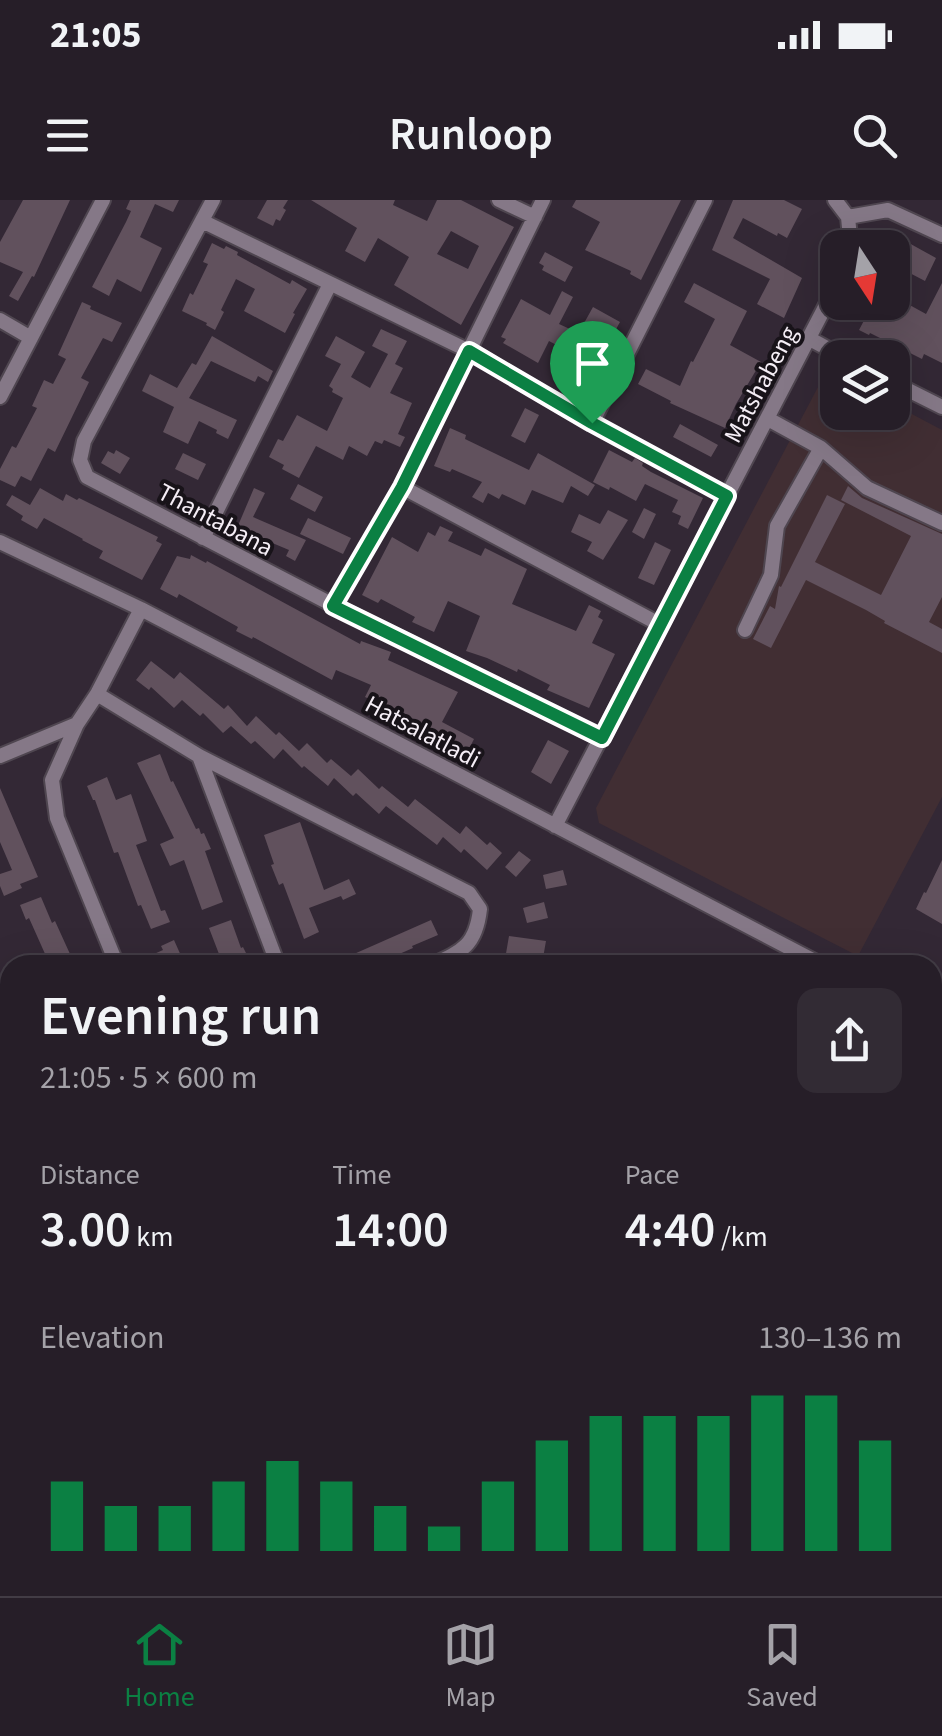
<!DOCTYPE html>
<html lang="en">
<head>
<meta charset="utf-8">
<style>
  :root { --surface:#261e28; --page:#322b34; --text:#f1f3f6; --muted:#a4a2a8; --line:#423c45; --accent:#0b8043 }
  body { margin:0; font-family:"Source Sans 3",sans-serif; background:var(--page); color:var(--text); height:100vh; display:flex; flex-direction:column; font-size:38px; white-space:nowrap }
  * { box-sizing:border-box; margin:0 }
  p { font-size:32px; color:var(--muted) }
  .icon { flex:none; width:55px; height:55px; fill:none; stroke:currentColor; stroke-width:2; stroke-linecap:round; stroke-linejoin:round }
  .map { position:relative; flex:1; overflow:hidden }
  .details { position:absolute; left:0px; top:755px; width:942px; height:642px; display:flex; flex-direction:column; background:var(--surface); border-radius:30px 30px 0 0; box-shadow:0 10px 40px #0002,0 0 0 2px var(--line) }
  .details>* { flex:none }
  .needle { width:65px; rotate:168deg }
  .buttons { position:absolute; left:820px; top:30px; display:grid; gap:20px }
  .buttons a { display:grid; place-items:center; width:90px; height:90px; border-radius:20px; background:var(--surface); box-shadow:0 10px 40px #0002,0 0 0 2px var(--line); font-size:50px }
  .pin { position:absolute; display:grid; place-items:center; width:85px; height:85px; color:#fff; margin:-102px -42px; border-radius:50% 50% 50% 0; rotate:-45deg; box-shadow:0 0 10px #0007 }
  .pin .icon { rotate:45deg }
  .round { display:grid; place-items:center; flex:none; width:105px; height:105px; border-radius:20px; background:var(--page) }
  .overview { display:flex; align-items:center; justify-content:space-between; height:170px; padding:0 40px }
  h1 { font-size:55px; font-weight:600; line-height:75px }
  .figures { display:grid; grid-template-columns:repeat(3,1fr); gap:15px; height:170px; padding:10px 40px }
  .figures div { display:grid; align-content:center }
  .figures b { font-size:50px; font-weight:600 }
  .figures small { font-size:28px; font-weight:400 }
  .figures p { font-size:28px }
  .chart { height:280px; padding:20px 40px }
  .chart p { display:flex; justify-content:space-between }
  .chart svg { width:100%; height:180px; margin-top:10px; stroke:var(--accent); stroke-width:6 }
  .status { display:flex; justify-content:space-between; align-items:center; height:70px; padding:0 50px; background:var(--surface); direction:ltr }
  .status svg { height:28px; fill:currentColor }
  header { display:flex; justify-content:space-between; align-items:center; height:130px; padding:0 40px; background:var(--surface); font-size:45px; font-weight:600 }
  .menu { display:flex; justify-content:space-around; align-items:center; height:140px; border-top:2px solid var(--line); background:var(--surface); font-size:28px; color:var(--muted) }
  .menu a { display:grid; justify-items:center; gap:5px }
  .menu .active { color:var(--accent) }
  .map>svg:first-child { display:block }
</style>
</head>
<body>
<div class="status"><b>21:05</b><svg viewBox="0 0 49 12"><path d="M0 12V9h3v3zM5 12V6h3v6zM10 12V3h3v9zM15 12V0h3v12zM26 1h20v11H26zM47 4h2v5h-2z"/></svg></div>
<header><svg class="icon" aria-label="menu" viewBox="0 0 24 24"><path d="M4 6h16M4 12h16M4 18h16"/></svg>Runloop<svg class="icon" aria-label="search" viewBox="0 0 24 24"><circle cx="10" cy="10" r="6"/><path d="M15 15l6 6"/></svg></header>
<div class="map">
<svg width="942" height="1396" viewBox="0 0 942 1396">
  <rect width="100%" height="100%" fill="#332835"/>
  <path fill="#412e33" d="M 827,170 L 837,175 L 838,212 L 892,212 L 893,204 L 942,230 L 942,597 L 858,756 L 599,623 L 596,608 Z"/>
  <path fill="#61515d" fill-rule="evenodd" d="M 23,0 L 70,0 L 34,77 L 32,76 L 18,101 L 9,96 L 23,72 L 0,62 L 0,42 Z
    M 130,0 L 179,0 L 173,12 L 155,4 L 140,37 L 162,48 L 141,92 L 117,79 L 109,96 L 92,87 L 126,22 L 131,11 L 126,9 Z
    M 267,0 L 288,0 L 283,8 L 286,10 L 280,21 L 276,19 L 273,26 L 257,18 Z
    M 311,0 L 395,0 L 393,5 L 427,21 L 437,0 L 461,0 L 514,27 L 461,125 L 394,85 L 409,57 L 378,38 L 365,62 L 345,51 L 357,28 ZM 451,31 L 479,46 L 468,69 L 437,54 Z
    M 576,0 L 681,0 L 641,80 L 630,74 L 631,71 L 585,50 L 600,22 L 572,7 Z
    M 733,0 L 784,0 L 802,9 L 787,38 L 778,33 L 777,36 L 743,18 L 733,38 L 802,78 L 784,118 L 757,104 L 770,79 L 712,50 Z
    M 898,37 L 936,58 L 925,81 L 902,69 L 892,87 L 892,48 Z
    M 212,43 L 224,49 L 226,46 L 238,52 L 237,55 L 290,84 L 292,80 L 307,89 L 293,113 L 295,114 L 285,133 L 244,111 L 255,89 L 236,79 L 221,110 L 224,112 L 215,130 L 206,125 L 207,123 L 182,111 L 190,93 L 193,95 L 208,64 L 203,62 Z
    M 545,52 L 573,67 L 565,82 L 542,70 L 544,66 L 539,63 Z
    M 694,83 L 747,111 L 730,145 L 761,162 L 736,204 L 725,228 L 670,203 L 671,201 L 638,184 L 646,169 L 680,186 L 691,161 L 693,162 L 715,119 L 684,102 Z
    M 942,83 L 942,163 L 924,154 L 922,159 L 870,133 L 869,135 L 859,130 L 869,111 L 875,114 L 880,105 L 891,110 L 894,105 L 903,110 L 906,103 L 926,114 Z
    M 562,91 L 573,97 L 559,124 L 572,130 L 564,149 L 549,141 L 538,163 L 503,143 L 506,139 L 501,137 L 521,99 L 550,115 Z
    M 82,102 L 91,106 L 90,109 L 122,123 L 112,142 L 103,138 L 81,178 L 89,182 L 55,252 L 48,248 L 31,281 L 21,276 L 15,287 L 0,280 L 0,269 L 12,246 L 16,248 L 37,208 L 32,206 L 44,180 L 53,184 L 66,159 L 58,155 Z
    M 593,107 L 620,122 L 610,140 L 583,125 Z
    M 381,129 L 407,141 L 395,164 L 403,168 L 390,193 L 412,203 L 398,234 L 405,237 L 400,247 L 384,240 L 382,244 L 375,241 L 367,256 L 349,246 L 343,260 L 316,246 L 299,278 L 282,269 L 284,265 L 269,257 L 278,239 L 283,241 L 297,215 L 327,231 L 343,198 L 332,192 L 333,189 L 329,186 L 341,164 L 325,156 L 336,136 L 365,152 L 351,177 L 370,188 L 388,154 L 372,146 Z
    M 212,136 L 273,171 L 268,182 L 258,176 L 255,182 L 211,161 L 189,198 L 237,220 L 228,239 L 216,233 L 217,230 L 199,221 L 188,244 L 163,232 L 174,207 L 142,191 L 150,174 L 177,188 L 192,163 L 196,165 Z
    M 568,159 L 593,174 L 582,192 L 557,178 Z
    M 525,208 L 539,215 L 525,243 L 511,236 Z
    M 680,224 L 718,245 L 711,257 L 673,237 Z
    M 450,228 L 466,235 L 465,239 L 529,270 L 538,253 L 595,285 L 588,296 L 571,286 L 563,303 L 532,290 L 525,305 L 502,294 L 499,299 L 488,293 L 483,303 L 472,297 L 482,282 L 452,269 L 450,272 L 434,266 Z
    M 116,250 L 130,258 L 120,274 L 101,263 L 108,251 L 114,254 Z
    M 609,250 L 632,262 L 635,258 L 643,263 L 642,266 L 651,272 L 703,298 L 688,329 L 678,324 L 681,316 L 672,312 L 678,300 L 645,284 L 636,301 L 610,287 L 609,290 L 593,282 Z
    M 183,253 L 206,264 L 198,280 L 175,269 Z
    M 298,284 L 323,297 L 315,312 L 290,299 Z
    M 848,286 L 862,298 L 942,334 L 942,397 L 929,422 L 942,429 L 942,453 L 884,423 L 885,421 L 866,410 L 806,380 L 771,448 L 753,439 L 770,406 L 775,409 L 779,386 L 781,387 L 827,295 L 845,304 L 815,362 L 881,395 L 911,336 L 841,300 Z
    M 40,288 L 63,301 L 66,294 L 77,300 L 79,298 L 158,337 L 156,341 L 162,344 L 142,380 L 99,358 L 103,351 L 82,340 L 83,339 L 44,318 L 37,329 L 21,320 L 23,316 L 6,305 L 12,295 L 30,305 Z
    M 254,288 L 265,293 L 253,317 L 306,340 L 295,361 L 286,356 L 289,350 L 237,328 Z
    M 644,308 L 656,314 L 644,339 L 632,332 Z
    M 608,310 L 628,320 L 603,360 L 587,351 L 592,342 L 571,332 L 579,314 L 600,324 Z
    M 308,318 L 351,338 L 343,354 L 300,334 Z
    M 440,326 L 453,332 L 448,341 L 481,356 L 485,348 L 527,369 L 512,404 L 576,431 L 589,405 L 601,411 L 598,417 L 603,420 L 592,443 L 615,454 L 589,508 L 547,490 L 550,485 L 518,469 L 517,472 L 487,458 L 466,451 L 480,416 L 448,401 L 434,432 L 412,422 L 415,417 L 381,399 L 378,403 L 362,395 L 392,337 L 418,352 L 428,332 L 435,336 Z
    M 655,342 L 671,350 L 654,385 L 638,378 Z
    M 191,355 L 206,363 L 207,361 L 360,444 L 361,441 L 391,452 L 388,460 L 458,492 L 442,522 L 474,539 L 468,551 L 409,517 L 408,518 L 390,511 L 391,509 L 365,497 L 371,485 L 336,470 L 332,480 L 253,437 L 252,439 L 236,431 L 238,427 L 179,394 L 177,398 L 160,389 L 177,356 L 190,359 Z
    M 151,461 L 174,479 L 180,472 L 224,509 L 228,505 L 247,526 L 256,516 L 276,535 L 279,532 L 299,551 L 307,543 L 327,563 L 331,559 L 351,576 L 358,569 L 379,589 L 382,586 L 408,607 L 415,599 L 460,634 L 466,626 L 487,645 L 490,642 L 502,653 L 487,670 L 464,649 L 461,653 L 443,637 L 437,645 L 386,606 L 379,614 L 356,593 L 353,596 L 334,578 L 328,586 L 304,566 L 302,568 L 283,549 L 274,559 L 255,541 L 251,544 L 231,526 L 223,533 L 203,513 L 200,516 L 182,500 L 174,508 L 151,487 L 149,490 L 136,480 Z
    M 548,540 L 569,551 L 551,584 L 531,572 Z
    M 160,554 L 171,582 L 173,581 L 196,629 L 199,628 L 201,634 L 204,633 L 211,649 L 205,651 L 223,702 L 202,710 L 184,660 L 170,666 L 160,644 L 174,638 L 137,563 Z
    M 107,577 L 116,600 L 131,594 L 147,641 L 136,645 L 161,711 L 165,710 L 170,722 L 151,729 L 141,705 L 138,706 L 118,652 L 114,653 L 95,600 L 93,600 L 87,586 Z
    M 0,588 L 38,677 L 20,684 L 22,688 L 4,696 L 0,686 L 0,674 L 12,670 L 0,642 Z
    M 300,622 L 324,690 L 349,679 L 356,694 L 343,700 L 341,696 L 309,708 L 319,732 L 304,739 L 283,683 L 279,685 L 271,665 L 274,664 L 264,635 Z
    M 519,651 L 531,660 L 516,677 L 505,667 Z
    M 942,660 L 942,724 L 916,709 L 924,692 L 926,693 Z
    M 563,670 L 567,685 L 546,689 L 543,675 Z
    M 41,697 L 52,723 L 55,721 L 75,765 L 50,765 L 29,718 L 26,720 L 20,705 Z
    M 544,702 L 548,718 L 527,723 L 523,708 Z
    M 231,720 L 241,748 L 243,747 L 249,759 L 237,765 L 192,765 L 219,754 L 209,728 Z
    M 431,720 L 438,735 L 412,746 L 413,748 L 397,755 L 370,765 L 329,765 Z
    M 509,736 L 546,741 L 543,758 L 522,755 L 520,765 L 504,765 Z
    M 174,740 L 182,758 L 166,765 L 159,765 L 154,754 L 163,750 L 161,746 Z
    M 10,883 L 10,916 L 2,919 L 0,886 Z"/>
  <g fill="none" stroke-linecap="round" stroke-linejoin="round">
    <defs>
      <path id="minor" d="M 213,0 L 84,241 L 80,260 L 87,277 L 333,405 L 602,538
        M 499,0 L 535,17
        M 835,0 L 848,17 L 851,48
        M 848,17 L 888,10 L 942,35
        M 202,21 L 469,151 L 592,223 L 727,296
        M 0,120 L 31,138
        M 810,139 L 845,158
        M 892,182 L 942,207
        M 0,197 L 103,0
        M 768,219 L 821,248 L 867,288 L 942,323
        M 592,223 L 705,0
        M 402,287 L 661,425
        M 203,338 L 330,84
        M 0,342 L 141,409 L 822,765
        M 333,405 L 402,287 L 543,0
        M 745,430 L 771,375 L 777,326 L 821,248
        M 97,494 L 199,556 L 469,693 L 480,709 C 476,745 463,751 432,765
        M 0,556 L 77,524
        M 199,556 L 278,765
        M 555,626 L 838,82
        M 117,765 L 57,618 L 52,580 L 77,524 L 97,494 L 141,409
        M 932,822 L 942,827
        M 0,849 L 10,845
        M 932,1059 L 942,1045
        M 0,1132 L 10,1128
        M 932,1246 L 942,1269
        M 0,1289 L 10,1314
        M 932,1343 L 942,1339
        M 40,1388 L 43,1396
        M 266,1388 L 269,1396
        M 446,1388 L 450,1396
        M 699,1388 L 702,1396
        M 171,1396 L 192,1388
        M 799,1396 L 820,1388"/>
    </defs>
    <use href="#minor" stroke="#4f4650" stroke-width="18"/>
    <use href="#minor" stroke="#857887" stroke-width="14"/>
  </g>
  <g fill="none" stroke-linecap="round" stroke-linejoin="round">
    <defs>
      <path id="route" d="M 469,151 L 592,223 L 727,296 L 602,538 L 333,406 L 402,287 Z"/>
    </defs>
    <use href="#route" stroke="#fff" stroke-width="20"/>
    <use href="#route" stroke="#0b8043" stroke-width="12"/>
  </g>
  <g text-anchor="middle" stroke-width="8" stroke-linejoin="round" paint-order="stroke">
    <g font-size="25" fill="#f5eef6" stroke="#181319">
      <text transform="translate(760 184) rotate(-62)" y="9">Matshabeng</text>
      <text transform="translate(216 319) rotate(28)" y="9">Thantabana</text>
      <text transform="translate(423 531) rotate(28)" y="9">Hatsalatladi</text>
    </g>
  </g>
</svg>
<div class="buttons">
<a><svg class="needle" viewBox="-14 -14 28 28"><path d="M0-13l5 13h-10z" fill="#e53935"/><path d="M0 13l5-13h-10z" fill="#a4a2a8"/></svg></a>
<a><svg class="icon" aria-label="layers" viewBox="0 0 24 24"><path d="M12 4l9 5-9 5-9-5zM3 14l9 5 9-5"/></svg></a>
</div>
<div class="pin" style="left:592px;top:223px;background:#1e9e55"><svg class="icon" aria-label="arrive" viewBox="0 0 24 24"><path d="M6 21V4h12l-3 4 3 4H6"/></svg></div>
<section class="details">
<div class="overview"><div><h1>Evening run</h1><p>21:05 · 5 × 600 m</p></div><a class="round"><svg class="icon" aria-label="share" viewBox="0 0 24 24"><path d="M12 15V3M7 8l5-5 5 5M5 13v7h14v-7"/></svg></a></div>
<div class="figures">
<div><p>Distance</p><b>3.00<small> km</small></b></div>
<div><p>Time</p><b>14:00</b></div>
<div><p>Pace</p><b>4:40<small> /km</small></b></div>
</div>
<div class="chart"><p><span>Elevation</span>130–136 m</p>
<svg viewBox="0 0 160 44" preserveAspectRatio="none"><path d="M5 44V27M15 44V33M25 44V33M35 44V27M45 44V22M55 44V27M65 44V33M75 44V38M85 44V27M95 44V17M105 44V11M115 44V11M125 44V11M135 44V6M145 44V6M155 44V17"/></svg>
</div>
</section>
</div>
<nav class="menu">
<a class="active"><svg class="icon" aria-label="home" viewBox="0 0 24 24"><path d="M3 11l9-7 9 7M6 9v11h12V9"/></svg>Home</a>
<a><svg class="icon" aria-label="map" viewBox="0 0 24 24"><path d="M3 6l6-2 6 2 6-2v14l-6 2-6-2-6 2zM9 4v14M15 6v14"/></svg>Map</a>
<a><svg class="icon" aria-label="saved" viewBox="0 0 24 24"><path d="M7 4h10v16l-5-4-5 4z"/></svg>Saved</a>
</nav>
</body>
</html>
